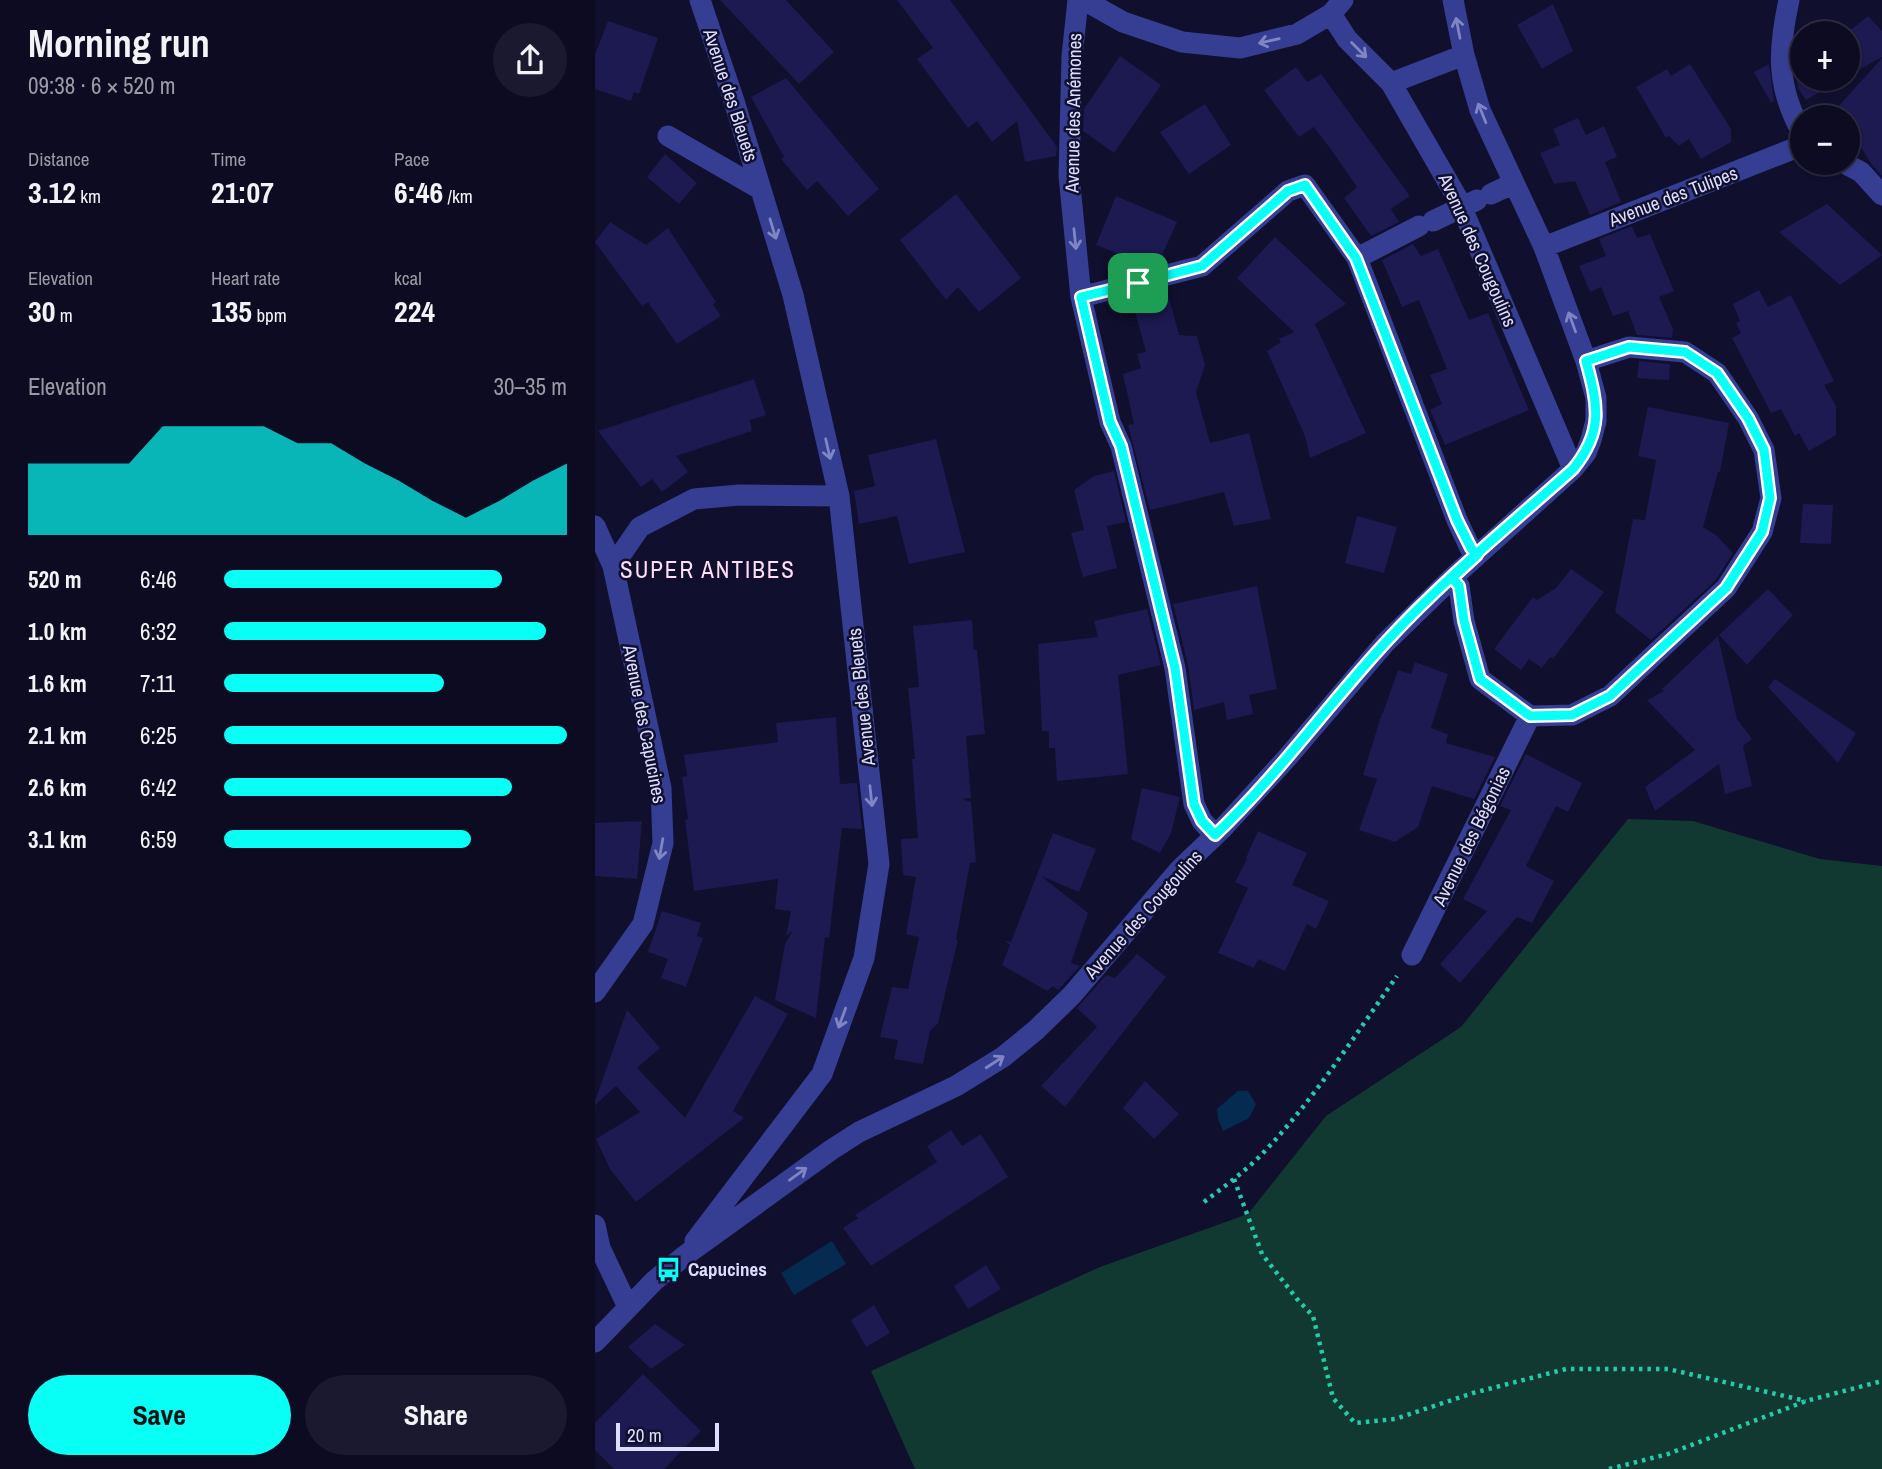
<!DOCTYPE html>
<html lang="en">
<head>
<meta charset="utf-8">
<style>
  :root { --surface:#0c0b22; --page:#1a192f; --text:#f1f3f6; --muted:#9a9ba5; --line:#2c2b40; --accent:#08fff6 }
  body { margin:0; font-family:"Archivo Narrow",sans-serif; background:var(--page); color:var(--text); height:100vh; display:flex; flex-direction:column; font-size:26px; white-space:nowrap }
  * { box-sizing:border-box; margin:0 }
  p { font-size:23px; color:var(--muted) }
  .icon { flex:none; width:38px; height:38px; fill:none; stroke:currentColor; stroke-width:2; stroke-linecap:round; stroke-linejoin:round }
  .map { position:relative; flex:1; overflow:hidden }
  .details { display:flex; flex-direction:column; background:var(--surface); width:595px }
  .details>* { flex:none }
  .controls { position:absolute; left:1195px; top:21px; display:grid; gap:14px }
  .controls a { display:grid; place-items:center; width:70px; height:70px; border-radius:50%; background:var(--surface); box-shadow:0 2px 5px #0004,0 0 0 2px var(--line); font-size:35px }
  .scale { position:absolute; left:21px; bottom:18px; width:103px; box-sizing:border-box; padding-left:7px; border:4px solid #dcddff; border-top:0; font-size:19px; line-height:24px; white-space:nowrap; color:#dcddff; -webkit-text-stroke:5px #100f2e; paint-order:stroke }
  .pin { position:absolute; display:grid; place-items:center; width:60px; height:60px; color:#fff; margin:-30px; border-radius:14px; box-shadow:0 4px 10px #0006 }
  .round { display:grid; place-items:center; flex:none; width:74px; height:74px; border-radius:37px; background:var(--page) }
  .head { display:flex; align-items:center; justify-content:space-between; height:119px; padding:0 28px }
  h1 { font-size:38px; font-weight:700; line-height:52px }
  .figures { display:grid; grid-template-columns:repeat(3,1fr); gap:10px; height:119px; padding:7px 28px }
  .figures div { display:grid; align-content:center }
  .figures b { font-size:30px; font-weight:700 }
  .figures small { font-size:19px; font-weight:400 }
  .figures p { font-size:19px }
  .chart { height:196px; padding:14px 28px }
  .chart p { display:flex; justify-content:space-between }
  .chart svg { width:100%; height:126px; margin-top:7px; fill:var(--accent); opacity:.7 }
  .cta { display:flex; gap:14px; margin-top:auto; padding:14px 28px }
  .cta a { flex:1; height:80px; border-radius:42px; background:var(--accent); color:#111; font-size:28px; font-weight:700; line-height:80px; text-align:center }
  .cta a+a { background:var(--page); color:var(--text) }
  ul { padding:0 28px; list-style:none; font-size:23px }
  li { display:grid; grid-template-columns:112px 84px 1fr; align-items:center; height:52px }
  li i { height:18px; border-radius:9px; background:var(--accent) }
  main { display:flex; flex:1; min-height:0 }
  .map>svg:first-child { display:block }
</style>
</head>
<body>
<main>
<section class="details">
<div class="head"><div><h1>Morning run</h1><p>09:38 · 6 × 520 m</p></div><a class="round"><svg class="icon" aria-label="share" viewBox="0 0 24 24"><path d="M12 15V3M7 8l5-5 5 5M5 13v7h14v-7"/></svg></a></div>
<div class="figures">
<div><p>Distance</p><b>3.12<small> km</small></b></div>
<div><p>Time</p><b>21:07</b></div>
<div><p>Pace</p><b>6:46<small> /km</small></b></div>
</div>
<div class="figures">
<div><p>Elevation</p><b>30<small> m</small></b></div>
<div><p>Heart rate</p><b>135<small> bpm</small></b></div>
<div><p>kcal</p><b>224</b></div>
</div>
<div class="chart"><p><span>Elevation</span>30–35 m</p>
<svg viewBox="0 0 160 44" preserveAspectRatio="none"><path d="M0 44V19L10 19L20 19L30 19L40 6L50 6L60 6L70 6L80 12L90 12L100 19L110 25L120 32L130 38L140 32L150 25L160 19V44z"/></svg>
</div>
<ul>
<li><b>520 m</b>6:46<i style="width:81%"></i></li>
<li><b>1.0 km</b>6:32<i style="width:94%"></i></li>
<li><b>1.6 km</b>7:11<i style="width:64%"></i></li>
<li><b>2.1 km</b>6:25<i style="width:100%"></i></li>
<li><b>2.6 km</b>6:42<i style="width:84%"></i></li>
<li><b>3.1 km</b>6:59<i style="width:72%"></i></li>
</ul>
<div class="cta"><a>Save</a><a>Share</a></div>
</section>
<div class="map">
<svg width="1287" height="1469" viewBox="0 0 1287 1469">
  <rect width="100%" height="100%" fill="#100f2e"/>
  <path fill="#113932" d="M 1033,819 L 1098,821 L 1225,859 L 1287,866 L 1287,1469 L 320,1469 L 276,1371 L 505,1267 L 653,1214 L 731,1116 L 866,1027 Z"/>
  <path fill="#052b51" d="M 643,1091 L 653,1091 L 661,1104 L 654,1118 L 628,1131 L 623,1119 L 622,1109 Z
    M 237,1241 L 251,1264 L 199,1295 L 186,1273 Z"/>
  <path fill="#1d1951" d="M 125,0 L 191,0 L 239,52 L 204,84 Z
    M 302,0 L 355,0 L 462,147 L 461,156 L 430,162 L 422,121 L 397,142 L 382,121 L 373,128 L 322,59 L 338,48 Z
    M 958,4 L 978,51 L 947,69 L 922,25 Z
    M 1273,16 L 1287,31 L 1287,57 L 1253,76 L 1253,33 L 1252,33 Z
    M 13,21 L 63,38 L 44,94 L 39,92 L 36,101 L 0,89 L 0,55 Z
    M 1208,44 L 1208,79 L 1248,79 L 1211,100 L 1203,88 L 1200,68 L 1200,48 Z
    M 525,56 L 566,85 L 519,153 L 488,131 L 489,109 Z
    M 1287,58 L 1287,176 L 1277,165 L 1253,127 L 1253,117 L 1246,117 L 1241,109 Z
    M 1095,64 L 1136,129 L 1136,142 L 1106,159 L 1094,139 L 1084,146 L 1074,136 L 1071,138 L 1041,87 L 1072,69 L 1076,76 Z
    M 1174,64 L 1179,101 L 1176,103 L 1159,72 Z
    M 701,67 L 712,82 L 726,74 L 815,196 L 796,209 L 804,222 L 776,236 L 749,198 L 762,187 L 740,155 L 719,127 L 704,137 L 669,90 Z
    M 191,78 L 284,189 L 253,216 L 222,181 L 212,190 L 186,159 L 189,157 L 156,97 Z
    M 610,104 L 636,145 L 594,174 L 565,132 Z
    M 983,118 L 991,135 L 1009,126 L 1022,157 L 1010,162 L 1026,202 L 995,215 L 980,181 L 959,184 L 945,153 L 965,145 L 958,129 Z
    M 70,154 L 102,183 L 84,204 L 52,177 Z
    M 361,194 L 426,278 L 384,312 L 363,287 L 351,300 L 305,240 Z
    M 521,196 L 582,222 L 563,264 L 555,266 L 501,245 Z
    M 1232,204 L 1287,255 L 1245,285 L 1184,232 Z
    M 15,222 L 51,245 L 73,228 L 121,302 L 118,304 L 126,316 L 82,344 L 53,302 L 47,306 L 0,242 Z
    M 1037,226 L 1042,238 L 1055,234 L 1079,291 L 1064,297 L 1078,329 L 1077,338 L 1042,335 L 1033,311 L 1018,316 L 1006,287 L 995,292 L 984,266 L 1011,256 L 1004,239 Z
    M 680,237 L 751,304 L 720,324 L 771,433 L 715,458 L 710,436 L 672,351 L 686,342 L 684,339 L 699,332 L 642,278 Z
    M 818,244 L 826,256 L 843,249 L 874,320 L 893,313 L 934,410 L 850,445 L 835,410 L 847,404 L 835,375 L 852,369 L 824,300 L 807,307 L 787,260 Z
    M 1164,290 L 1173,307 L 1196,295 L 1239,381 L 1229,385 L 1241,406 L 1241,435 L 1214,451 L 1204,433 L 1200,436 L 1186,409 L 1176,413 L 1137,338 L 1146,333 L 1141,323 L 1145,321 L 1138,304 Z
    M 574,298 L 584,335 L 602,336 L 610,365 L 601,392 L 615,443 L 654,433 L 676,519 L 639,526 L 629,492 L 555,510 L 533,425 L 539,424 L 528,374 L 546,368 L 542,354 L 551,352 L 539,308 Z
    M 1044,361 L 1075,364 L 1074,380 L 1042,378 Z
    M 159,379 L 171,415 L 155,420 L 157,431 L 81,456 L 93,472 L 67,492 L 57,479 L 46,487 L 3,431 Z
    M 1053,407 L 1134,423 L 1125,472 L 1123,472 L 1108,527 L 1121,535 L 1138,553 L 1121,580 L 1056,640 L 1020,612 L 1038,519 L 1050,520 L 1061,460 L 1043,456 Z
    M 341,439 L 370,552 L 314,564 L 302,516 L 264,524 L 259,491 L 280,486 L 273,455 Z
    M 519,471 L 531,522 L 512,526 L 522,568 L 488,577 L 476,533 L 489,530 L 479,490 L 499,476 Z
    M 1208,504 L 1238,505 L 1236,544 L 1205,543 Z
    M 762,516 L 802,527 L 789,573 L 750,563 Z
    M 976,569 L 1009,592 L 958,659 L 955,657 L 947,668 L 934,659 L 926,670 L 899,649 L 938,597 L 942,600 L 961,588 Z
    M 662,586 L 682,689 L 654,695 L 658,714 L 632,720 L 629,702 L 599,710 L 593,665 L 578,604 Z
    M 1173,589 L 1198,615 L 1152,665 L 1124,635 Z
    M 552,609 L 566,665 L 523,675 L 533,774 L 462,781 L 460,748 L 454,748 L 454,731 L 447,731 L 443,644 L 503,637 L 499,621 Z
    M 377,620 L 379,650 L 382,650 L 390,734 L 371,736 L 376,798 L 367,799 L 376,802 L 381,862 L 375,863 L 361,940 L 363,940 L 343,1023 L 335,1031 L 328,1064 L 299,1059 L 303,1040 L 285,1037 L 297,987 L 313,989 L 324,937 L 311,934 L 321,877 L 308,875 L 306,839 L 323,838 L 317,759 L 320,759 L 313,688 L 324,687 L 318,626 Z
    M 1123,636 L 1142,719 L 1157,739 L 1148,746 L 1157,786 L 1130,794 L 1124,764 L 1060,811 L 1050,787 L 1100,750 L 1052,700 L 1069,691 L 1067,689 Z
    M 820,662 L 853,674 L 836,728 L 853,734 L 851,743 L 900,757 L 879,799 L 837,786 L 823,827 L 800,842 L 764,830 L 782,779 L 768,775 L 787,713 L 788,713 L 803,670 L 816,674 Z
    M 1180,679 L 1261,733 L 1243,763 L 1173,687 Z
    M 241,717 L 245,784 L 262,783 L 267,829 L 247,828 L 234,938 L 230,937 L 221,1018 L 180,1000 L 190,944 L 198,930 L 191,936 L 196,911 L 180,909 L 183,879 L 99,891 L 90,820 L 93,819 L 87,777 L 92,776 L 89,755 L 183,742 L 181,723 Z
    M 931,754 L 987,783 L 973,812 L 961,806 L 931,866 L 959,881 L 937,923 L 922,917 L 865,983 L 845,964 L 892,911 L 868,899 L 916,810 L 905,806 Z
    M 547,788 L 585,797 L 576,833 L 565,853 L 536,839 Z
    M 47,821 L 42,879 L 0,876 L 0,823 Z
    M 663,831 L 712,853 L 697,885 L 734,901 L 721,929 L 712,924 L 690,971 L 663,959 L 659,968 L 623,953 L 653,888 L 640,882 L 652,859 L 651,858 Z
    M 458,833 L 501,849 L 484,892 L 446,876 L 493,913 L 476,963 L 485,966 L 463,990 L 458,986 L 452,991 L 407,965 L 415,945 L 409,940 L 416,942 Z
    M 67,911 L 106,923 L 102,936 L 108,938 L 91,987 L 66,978 L 73,959 L 53,952 Z
    M 542,954 L 571,977 L 470,1107 L 446,1086 L 502,1027 L 482,1008 L 511,975 L 520,978 Z
    M 160,996 L 193,1014 L 138,1111 L 149,1118 L 41,1202 L 15,1169 L 1,1139 L 45,1112 L 21,1086 L 0,1105 L 0,1101 L 32,1010 L 65,1048 L 42,1068 L 90,1118 Z
    M 550,1081 L 584,1114 L 559,1139 L 528,1108 Z
    M 356,1130 L 367,1146 L 386,1134 L 413,1177 L 276,1266 L 248,1228 L 263,1218 L 260,1215 L 342,1162 L 332,1146 Z
    M 391,1265 L 406,1289 L 373,1309 L 359,1286 Z
    M 279,1305 L 295,1333 L 271,1347 L 256,1320 Z
    M 60,1324 L 90,1345 L 56,1369 L 33,1347 Z
    M 48,1374 L 106,1431 L 69,1469 L 19,1469 L 0,1450 L 0,1423 Z"/>
  <g fill="none" stroke-linecap="round" stroke-linejoin="round">
    <path stroke="#23ccaa" stroke-width="4.5" stroke-dasharray="3.5 5" stroke-linecap="butt" d="M 639,1179 L 667,1254 L 702,1299 L 718,1316 L 738,1398 L 760,1423 L 800,1419 L 878,1393 L 971,1369 L 1073,1369 L 1211,1401
      M 609,1202 C 630,1186 652,1170 670,1151 C 720,1098 760,1035 802,976
      M 1014,1469 L 1073,1454 L 1211,1401 L 1287,1381"/>
    <path stroke="#353e92" stroke-width="21" d="M 483,0 L 477,56 L 474,176 L 486,297 L 515,422 L 526,446 L 580,668 L 599,804 L 607,821 L 620,835
      M 489,0 L 528,22 L 587,42 L 645,48 L 702,34 L 736,14 L 748,0
      M 1194,0 C 1183,50 1181,88 1208,134
      M 736,14 L 752,39 L 796,83 L 864,201 L 978,469
      M 796,83 L 869,55
      M 73,136 L 165,189
      M 1249,163 L 1266,172 L 1287,195
      M 896,194 L 919,183
      M 838,221 L 882,200
      M 949,247 L 1208,145
      M 762,258 L 824,226
      M 486,297 L 607,266 L 693,191 L 710,185 L 762,258 L 862,520 L 875,548 L 882,555
      M 0,526 L 18,566 L 66,788 L 68,843 L 48,924 L 0,992
      M 18,566 L 45,527 L 99,499 L 144,495 L 244,496
      M 857,578 L 864,586 L 869,621 L 885,679 L 935,716 L 977,715 L 1015,696 L 1131,588 L 1167,532 L 1176,498 L 1169,450 L 1153,418 L 1122,373 L 1090,352 L 1034,347 L 991,361
      M 817,955 L 935,716
      M 0,1225 L 5,1248 L 33,1307
      M 100,1241 L 227,1074 L 269,958 L 284,864 L 244,496 L 198,295 L 139,101 L 105,0
      M 0,1342 L 59,1281 L 88,1257 L 236,1150 L 264,1132 L 361,1086 L 408,1057 L 441,1030 L 477,995 L 585,869 L 627,829 L 691,759 L 790,643 L 857,578 L 978,469 L 991,453 L 996,440 L 1001,421 L 1001,398 L 991,361 L 949,247 L 885,110 L 869,55 L 858,0"/>
  </g>
  <defs><path id="oneway-shaft" d="M-6 0H5M1.5-3L5.5 0L1.5 3" fill="none" stroke-width="1.6" stroke-linecap="round" stroke-linejoin="round" transform="scale(1.75)"/></defs>
  <g stroke="#8086c3">
    <use href="#oneway-shaft" transform="translate(863 28) rotate(-101)"/>
    <use href="#oneway-shaft" transform="translate(674 41) rotate(167)"/>
    <use href="#oneway-shaft" transform="translate(764 50) rotate(45)"/>
    <use href="#oneway-shaft" transform="translate(887 113) rotate(-112)"/>
    <use href="#oneway-shaft" transform="translate(178 229) rotate(73)"/>
    <use href="#oneway-shaft" transform="translate(480 239) rotate(84)"/>
    <use href="#oneway-shaft" transform="translate(977 322) rotate(-110)"/>
    <use href="#oneway-shaft" transform="translate(233 449) rotate(77)"/>
    <use href="#oneway-shaft" transform="translate(276 796) rotate(84)"/>
    <use href="#oneway-shaft" transform="translate(66 849) rotate(100)"/>
    <use href="#oneway-shaft" transform="translate(247 1018) rotate(110)"/>
    <use href="#oneway-shaft" transform="translate(400 1062) rotate(-33)"/>
    <use href="#oneway-shaft" transform="translate(203 1174) rotate(-36)"/>
  </g>
  <g fill="none" stroke-linecap="round" stroke-linejoin="round">
    <defs>
      <path id="route" d="M 543,283 L 486,297 L 515,422 L 526,446 L 580,668 L 599,804 L 607,821 L 620,835 C 682,776 732,706 790,643 C 848,580 915,525 978,469 C 1009,431 1003,405 991,361 L 1034,347 L 1090,352 L 1122,373 L 1153,418 L 1169,450 L 1175,498 L 1167,532 L 1131,588 L 1015,696 L 977,715 L 935,716 L 885,679 L 869,621 L 864,586 L 857,578 L 882,555 L 876,548 L 862,520 L 761,258 L 710,185 L 693,191 L 607,266 L 543,283"/>
    </defs>
    <use href="#route" stroke="#fff" stroke-width="14"/>
    <use href="#route" stroke="#08fff6" stroke-width="9"/>
  </g>
  <defs>
    <symbol id="bus-bare" viewBox="-9 -9 18 18"><path d="M-5-6H5V4H4V6H2V4H-2V6H-4V4H-5ZM-3.5-4V0h7V-4ZM-3.5 1.2v1.5H-2V1.2ZM2 1.2v1.5H3.5V1.2Z" fill="#08fff6" stroke="#100f2e" stroke-width="2.5" paint-order="stroke"/></symbol>
  </defs>
  <g fill-rule="evenodd">
    <use href="#bus-bare" x="56" y="1252" width="35" height="35"/>
  </g>
  <g text-anchor="middle" stroke-width="5" stroke-linejoin="round" paint-order="stroke">
    <g font-size="19" fill="#dcddff" stroke="#100f2e">
      <text transform="translate(136 95) rotate(72)" y="7">Avenue des Bleuets</text>
      <text transform="translate(478 113) rotate(-89)" y="7">Avenue des Anémones</text>
      <text transform="translate(1078 196) rotate(-21)" y="7">Avenue des Tulipes</text>
      <text transform="translate(883 250) rotate(66)" y="7">Avenue des Cougoulins</text>
      <text transform="translate(266 697) rotate(-96)" y="7">Avenue des Bleuets</text>
      <text transform="translate(50 724) rotate(79)" y="7">Avenue des Capucines</text>
      <text transform="translate(876 836) rotate(-64)" y="7">Avenue des Bégonias</text>
      <text transform="translate(548 914) rotate(-48)" y="7">Avenue des Cougoulins</text>
    </g>
    <g font-size="19" font-weight="bold" fill="#dcddff" stroke="#100f2e" text-anchor="start">
      <text x="93" y="1276">Capucines</text>
    </g>
    <g font-size="23" letter-spacing="2" fill="#ffdef7" stroke="#100f2e">
      <text x="113" y="578">SUPER ANTIBES</text>
    </g>
  </g>
</svg>
<div class="controls">
<a>+</a>
<a>−</a>
</div>
<div class="scale">20 m</div>
<div class="pin" style="left:543px;top:283px;background:#1e9e55"><svg class="icon" aria-label="arrive" viewBox="0 0 24 24"><path d="M6 21V4h12l-3 4 3 4H6"/></svg></div>
</div>
</main>
</body>
</html>
